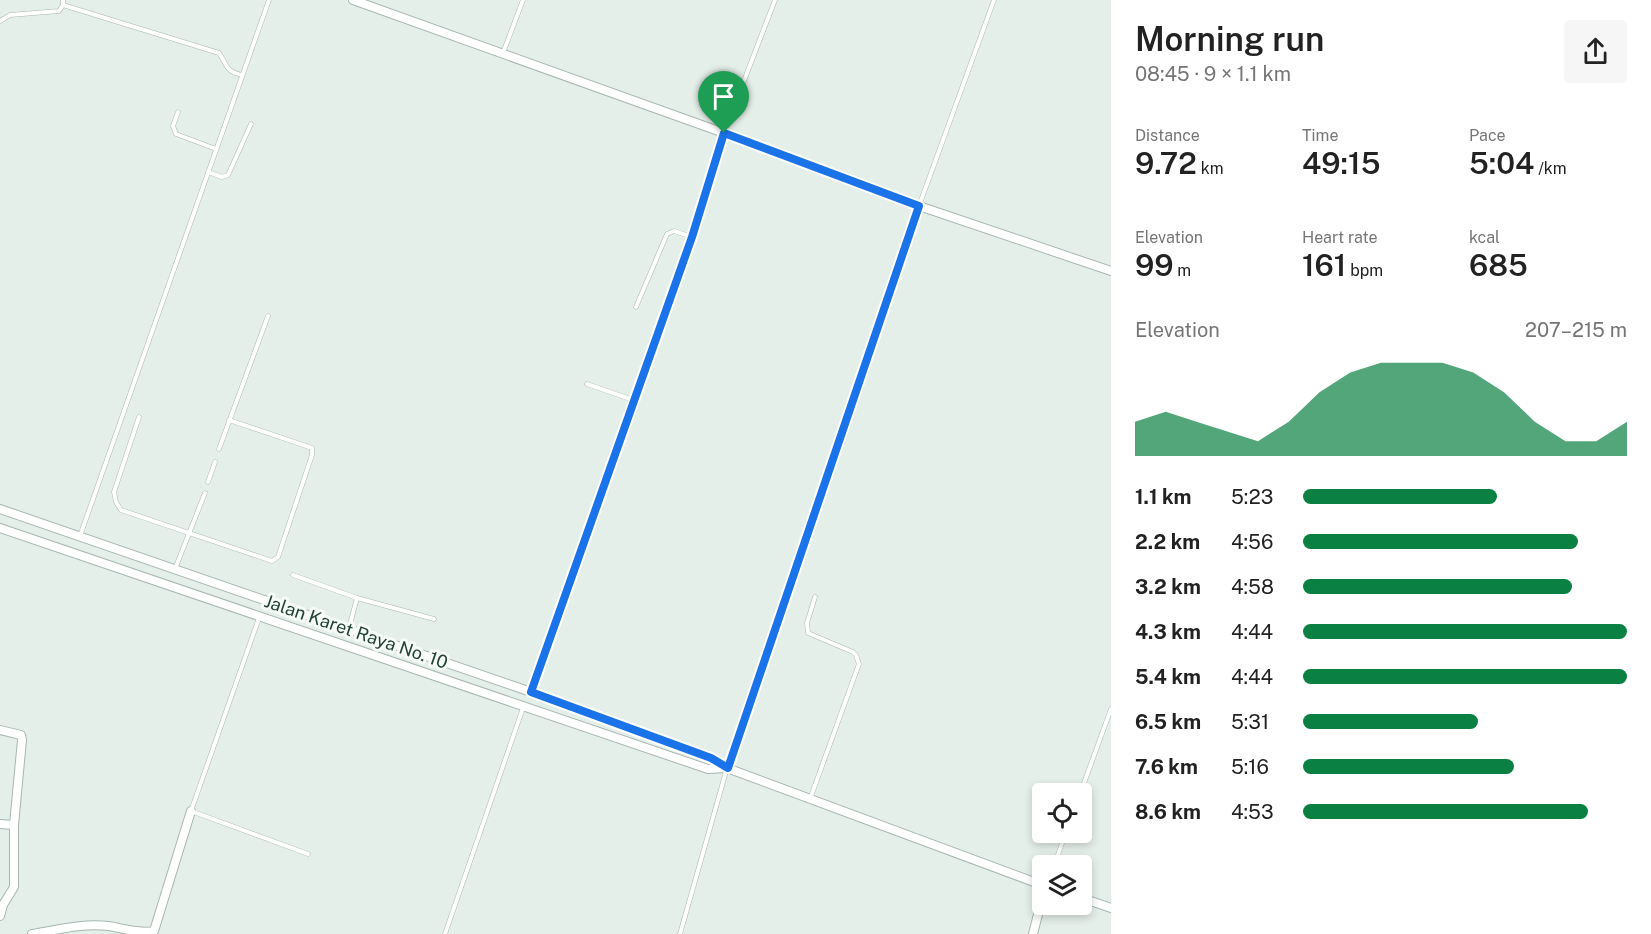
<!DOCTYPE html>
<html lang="en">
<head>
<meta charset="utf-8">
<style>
  :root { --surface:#fff; --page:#f6f6f6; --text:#222; --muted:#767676; --accent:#0b8043 }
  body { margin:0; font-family:"Public Sans",sans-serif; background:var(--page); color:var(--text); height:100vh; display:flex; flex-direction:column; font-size:22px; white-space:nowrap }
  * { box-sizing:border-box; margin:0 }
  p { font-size:20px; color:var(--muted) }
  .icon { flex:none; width:33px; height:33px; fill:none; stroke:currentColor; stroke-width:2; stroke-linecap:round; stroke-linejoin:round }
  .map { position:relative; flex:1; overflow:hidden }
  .drawer { display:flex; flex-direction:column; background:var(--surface); width:540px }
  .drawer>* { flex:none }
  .tools { position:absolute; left:1032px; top:783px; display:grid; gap:12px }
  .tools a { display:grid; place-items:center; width:60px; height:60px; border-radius:6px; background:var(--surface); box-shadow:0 3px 9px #0003; font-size:30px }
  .pin { position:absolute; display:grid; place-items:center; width:51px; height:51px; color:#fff; margin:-62px -26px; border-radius:50% 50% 50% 0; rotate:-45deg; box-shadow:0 0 6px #0007 }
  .pin .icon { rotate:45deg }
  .round { display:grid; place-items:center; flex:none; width:63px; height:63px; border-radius:6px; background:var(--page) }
  .overview { display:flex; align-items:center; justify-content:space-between; height:102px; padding:0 24px }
  h1 { font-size:33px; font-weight:600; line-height:45px }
  .stats { display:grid; grid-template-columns:repeat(3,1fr); gap:9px; height:102px; padding:6px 24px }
  .stats div { display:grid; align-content:center }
  .stats b { font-size:30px; font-weight:600 }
  .stats small { font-size:16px; font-weight:400 }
  .stats p { font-size:16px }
  .chart { height:168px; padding:12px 24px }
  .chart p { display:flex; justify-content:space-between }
  .chart svg { width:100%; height:108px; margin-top:6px; fill:var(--accent); opacity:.7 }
  ul { padding:0 24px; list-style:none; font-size:20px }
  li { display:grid; grid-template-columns:96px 72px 1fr; align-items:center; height:45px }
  li i { height:15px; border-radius:8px; background:var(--accent) }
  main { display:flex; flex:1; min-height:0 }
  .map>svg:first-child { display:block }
</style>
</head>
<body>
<main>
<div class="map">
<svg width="1111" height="934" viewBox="0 0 1111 934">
  <rect width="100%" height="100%" fill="#e5efe9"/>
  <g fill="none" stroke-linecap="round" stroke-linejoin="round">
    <defs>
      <path id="lane" d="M 63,0 L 63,5 L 219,53 C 228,66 225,71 242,75
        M 0,21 L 10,15 L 59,11 L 63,5
        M 503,53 L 523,0
        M 178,112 L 173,126 L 176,134 L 216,149
        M 208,172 L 222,177 L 228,175 L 251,124
        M 636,307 L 667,234 L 674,231 L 692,237
        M 587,384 L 633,400
        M 139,417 L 114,492 L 116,502 L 121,510 L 272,561 L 278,557 L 312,455 L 312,448 L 229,420
        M 219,449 L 268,316
        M 208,482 L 215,462
        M 80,536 L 269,0
        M 175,569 L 205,493
        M 293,575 L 357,598
        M 259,618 L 191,811 L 308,854
        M 349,628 L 357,598 L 434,619
        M 531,691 L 692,237 L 724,133 L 775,0
        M 1080,794 L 1111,709
        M 810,799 L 859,664 L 856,655 L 853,652 L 808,633 L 807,623 L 815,597
        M 1054,866 L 1066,832
        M 445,934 L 523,708
        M 680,934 L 727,768 L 919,206 L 994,0"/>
      <path id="street" d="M 353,0 L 724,133 L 919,206 L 1111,271
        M 0,509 L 531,692 L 711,758 L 727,768 L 1042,885
        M 0,528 L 708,769 L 727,768
        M 0,730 L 21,735 L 22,740 L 14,825 L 14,887 L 3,905 L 0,916
        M 0,824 L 14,825
        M 1082,898 L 1111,908
        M 32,934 C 56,930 83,923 108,926 C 122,928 141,934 154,931 L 191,811
        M 1033,934 L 1042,899"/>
    </defs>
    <use href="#lane" stroke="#a7b8b0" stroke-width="5"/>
    <use href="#street" stroke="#a7b8b0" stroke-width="10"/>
    <use href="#lane" stroke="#fff" stroke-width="4"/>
    <use href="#street" stroke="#fff" stroke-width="8"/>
  </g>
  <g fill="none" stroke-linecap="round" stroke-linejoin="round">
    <defs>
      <path id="route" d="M 724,133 L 919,206 L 728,768 L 711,758 L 531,692 L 692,237 Z"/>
    </defs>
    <use href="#route" stroke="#fff" stroke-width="12"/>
    <use href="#route" stroke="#1a73e8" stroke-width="8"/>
  </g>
  <g text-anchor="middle" stroke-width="6" stroke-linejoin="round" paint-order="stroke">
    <g font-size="18" fill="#224336" stroke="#f6fbf8">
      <text transform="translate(356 632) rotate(19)" y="6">Jalan Karet Raya No. 10</text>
    </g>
  </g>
</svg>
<div class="tools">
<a><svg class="icon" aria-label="locate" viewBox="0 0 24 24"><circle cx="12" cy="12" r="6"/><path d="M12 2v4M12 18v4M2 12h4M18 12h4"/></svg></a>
<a><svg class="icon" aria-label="layers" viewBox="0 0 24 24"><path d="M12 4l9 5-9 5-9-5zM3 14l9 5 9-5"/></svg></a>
</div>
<div class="pin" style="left:724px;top:133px;background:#1e9e55"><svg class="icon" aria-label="arrive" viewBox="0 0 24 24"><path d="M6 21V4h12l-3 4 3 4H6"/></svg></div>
</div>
<section class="drawer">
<div class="overview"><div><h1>Morning run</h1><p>08:45 · 9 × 1.1 km</p></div><a class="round"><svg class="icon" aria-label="share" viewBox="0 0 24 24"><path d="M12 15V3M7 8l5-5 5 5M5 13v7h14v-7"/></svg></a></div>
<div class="stats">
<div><p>Distance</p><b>9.72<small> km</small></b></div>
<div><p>Time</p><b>49:15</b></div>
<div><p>Pace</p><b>5:04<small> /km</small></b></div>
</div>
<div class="stats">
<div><p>Elevation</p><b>99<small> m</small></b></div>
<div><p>Heart rate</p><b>161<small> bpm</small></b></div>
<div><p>kcal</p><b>685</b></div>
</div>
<div class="chart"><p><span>Elevation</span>207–215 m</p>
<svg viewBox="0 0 160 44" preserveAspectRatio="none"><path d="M0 44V30L10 26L20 30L30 34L40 38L50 30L60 18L70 10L80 6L90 6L100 6L110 10L120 18L130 30L140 38L150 38L160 30V44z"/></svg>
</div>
<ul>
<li><b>1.1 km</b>5:23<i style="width:60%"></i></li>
<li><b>2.2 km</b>4:56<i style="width:85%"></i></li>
<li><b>3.2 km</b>4:58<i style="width:83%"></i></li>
<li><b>4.3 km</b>4:44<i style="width:100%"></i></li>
<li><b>5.4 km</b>4:44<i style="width:100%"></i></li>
<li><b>6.5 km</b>5:31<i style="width:54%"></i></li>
<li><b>7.6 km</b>5:16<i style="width:65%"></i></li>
<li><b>8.6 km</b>4:53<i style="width:88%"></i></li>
</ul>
</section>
</main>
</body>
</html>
